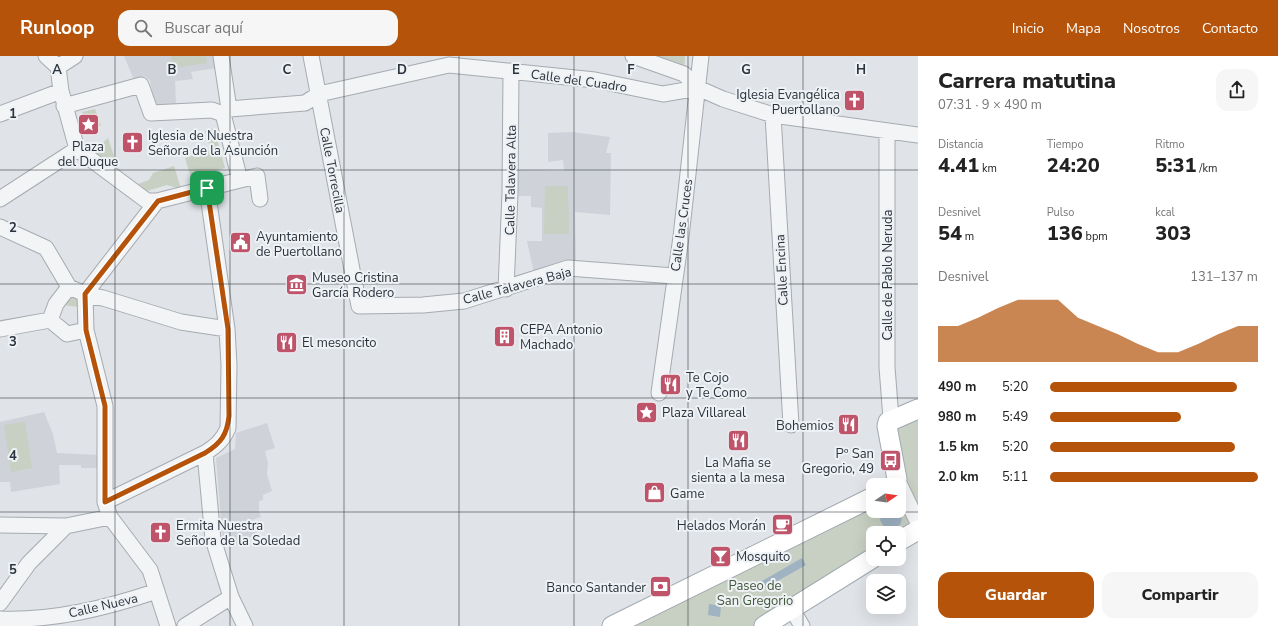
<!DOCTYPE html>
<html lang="es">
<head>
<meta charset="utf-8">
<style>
  :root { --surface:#fff; --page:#f6f6f6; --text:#222; --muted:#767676; --accent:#b45309 }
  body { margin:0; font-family:"Nunito Sans",sans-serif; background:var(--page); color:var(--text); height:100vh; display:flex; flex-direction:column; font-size:15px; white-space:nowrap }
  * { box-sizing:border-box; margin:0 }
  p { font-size:13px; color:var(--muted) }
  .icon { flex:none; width:22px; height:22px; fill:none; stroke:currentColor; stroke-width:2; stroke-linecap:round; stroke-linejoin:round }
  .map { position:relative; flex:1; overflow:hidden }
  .panel { display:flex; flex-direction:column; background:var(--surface); width:360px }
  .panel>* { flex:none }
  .needle { width:26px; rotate:77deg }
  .controls { position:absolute; left:866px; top:422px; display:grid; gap:8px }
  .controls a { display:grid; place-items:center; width:40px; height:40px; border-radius:8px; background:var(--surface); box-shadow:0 4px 16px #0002; font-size:20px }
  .pin { position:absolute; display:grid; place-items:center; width:34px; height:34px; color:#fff; margin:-17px; border-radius:8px; box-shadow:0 2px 6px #0006 }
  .round { display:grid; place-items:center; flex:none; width:42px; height:42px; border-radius:12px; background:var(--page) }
  .headline { display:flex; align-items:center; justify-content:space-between; height:68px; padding:0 20px }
  h1 { font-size:22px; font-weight:800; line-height:30px }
  .figures { display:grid; grid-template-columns:repeat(3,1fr); gap:6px; height:68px; padding:4px 20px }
  .figures div { display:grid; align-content:center }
  .figures b { font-size:20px; font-weight:800 }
  .figures small { font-size:11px; font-weight:400 }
  .figures p { font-size:11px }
  .chart { height:112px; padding:8px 20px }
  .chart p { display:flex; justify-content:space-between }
  .chart svg { width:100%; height:72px; margin-top:4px; fill:var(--accent); opacity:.7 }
  .button { display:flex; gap:8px; margin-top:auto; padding:8px 20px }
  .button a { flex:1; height:46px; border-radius:12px; background:var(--accent); color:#fff; font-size:16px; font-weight:800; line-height:46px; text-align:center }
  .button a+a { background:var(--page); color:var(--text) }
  ul { padding:0 20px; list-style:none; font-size:13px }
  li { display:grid; grid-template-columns:64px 48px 1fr; align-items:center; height:30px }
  li i { height:10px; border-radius:5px; background:var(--accent) }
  header { display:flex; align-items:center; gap:24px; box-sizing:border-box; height:56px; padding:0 20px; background:var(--accent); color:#fff }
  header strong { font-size:19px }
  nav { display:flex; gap:22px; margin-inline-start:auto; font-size:14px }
  .search { width:280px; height:36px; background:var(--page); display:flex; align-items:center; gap:10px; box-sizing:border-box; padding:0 14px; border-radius:12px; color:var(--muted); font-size:15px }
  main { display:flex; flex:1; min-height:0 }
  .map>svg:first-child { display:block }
</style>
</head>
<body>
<header>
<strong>Runloop</strong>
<div class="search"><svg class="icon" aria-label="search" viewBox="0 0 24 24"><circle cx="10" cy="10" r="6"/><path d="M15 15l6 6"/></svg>Buscar aquí</div>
<nav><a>Inicio</a><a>Mapa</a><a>Nosotros</a><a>Contacto</a></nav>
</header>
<main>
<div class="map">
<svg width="918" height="570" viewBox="0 0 918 570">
  <rect width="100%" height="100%" fill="#e0e3e7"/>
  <path fill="#cfd3d9" d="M 124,0 L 215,0 L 217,12 L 191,16 L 193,23 L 175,25 L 176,50 L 155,50 L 150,24 L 144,20 L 134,24 Z
    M 572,76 L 610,81 L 606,97 L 611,97 L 610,159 L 575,156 L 576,204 L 534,217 L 527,185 L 542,185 L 542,152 L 531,151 L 531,140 L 517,140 L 517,114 L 564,115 L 563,104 L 548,106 L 548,77 Z
    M 44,356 L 53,378 L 57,397 L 100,399 L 100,412 L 81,412 L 81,409 L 59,409 L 60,428 L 11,436 L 10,426 L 0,426 L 0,366 Z
    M 267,367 L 275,392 L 265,395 L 268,407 L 267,418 L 272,435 L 263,439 L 263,444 L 259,445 L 259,456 L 261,461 L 252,464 L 256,478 L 232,491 L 229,486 L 223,487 L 216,402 L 235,393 L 236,377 Z"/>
  <path fill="#c7d0c2" d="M 171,0 L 206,0 L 207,7 L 173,12 Z
    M 633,0 L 685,0 L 684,18 Z
    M 95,53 L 101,70 L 87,69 L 82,56 Z
    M 214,72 L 225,112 L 191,122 L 185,102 L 211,94 L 205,75 Z
    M 108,82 L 120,118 L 93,96 Z
    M 174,110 L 181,133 L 167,129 L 147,135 L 138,128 L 149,124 L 153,117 Z
    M 545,130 L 568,130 L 569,178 L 544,178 Z
    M 69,231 L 86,252 L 56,248 Z
    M 918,353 L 918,465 L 899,477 L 873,477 L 873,502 L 764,570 L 610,570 L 873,441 L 873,455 L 899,455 L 899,433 L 887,370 Z
    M 25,366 L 32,412 L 11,416 L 4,369 Z"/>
  <path fill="#9fb3c3" d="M 883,455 L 899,455 L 902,462 L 900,469 L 891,473 L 884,471 L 880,464 Z
    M 802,502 L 806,509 L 758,536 L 755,529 Z
    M 709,548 L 721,550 L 720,561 L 708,559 Z"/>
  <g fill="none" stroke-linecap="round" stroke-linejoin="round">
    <defs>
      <path id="minor" d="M 46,0 L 58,11
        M 221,0 L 229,53
        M 311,0 L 359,250 L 423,249 L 464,245 L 568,212 L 674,220
        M 633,0 L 684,18 L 698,32 L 723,43 L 773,59 L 918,79
        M 58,11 L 61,35 L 77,93 L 147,145 L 157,145 L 240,124 L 223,58 L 229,53 L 305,47 L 319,38 L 449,9 L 595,24 L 663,38 L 698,32
        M 58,11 L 75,0
        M 64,50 L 141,29 L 151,57 L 212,54 L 223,58
        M 0,58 L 61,35
        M 773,59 L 791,369
        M 887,75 L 887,311 L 891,363
        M 240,124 L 257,120 L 260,143
        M 0,143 L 77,93
        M 0,171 L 46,192 L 69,231
        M 69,231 L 85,238 L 86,274 L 67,278 L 50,264 L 56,248 Z
        M 506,233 L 510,137 L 511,15
        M 85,238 L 157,145
        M 85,239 L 103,242 L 181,266 L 227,273
        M 0,273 L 50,264
        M 86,274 L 105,350 L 105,446 L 110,461 L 150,514 L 168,570
        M 659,337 L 681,181 L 701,0
        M 205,397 L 213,483 L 231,541 L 245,570
        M 897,423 L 918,467
        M 105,446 L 205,397 C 216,390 223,384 228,372 L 229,309 L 227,273 L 207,132
        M 0,469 L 66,470 L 110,461
        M 0,547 L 29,507 L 66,470
        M 792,553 L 802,570
        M 0,563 C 54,565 106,552 157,535
        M 185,570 L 231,541"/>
      <path id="major" d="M 894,429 L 897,423 L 887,370 L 888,366 L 918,353
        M 899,485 L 918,474
        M 612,570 L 873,441
        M 764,570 L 873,502"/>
    </defs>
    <use href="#minor" stroke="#a6abb1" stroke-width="17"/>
    <use href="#major" stroke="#a1a9b2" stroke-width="21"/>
    <use href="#minor" stroke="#f2f4f6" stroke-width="15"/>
    <use href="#major" stroke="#fff" stroke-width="19"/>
  </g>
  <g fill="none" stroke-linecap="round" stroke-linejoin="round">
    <defs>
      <path id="route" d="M 207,132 L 228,273 L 229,360 C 227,379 221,387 205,397 L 105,446 L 105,350 L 86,274 L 85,238 L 158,145 Z"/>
    </defs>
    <use href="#route" stroke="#fff" stroke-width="8"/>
    <use href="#route" stroke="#b45309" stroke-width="5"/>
  </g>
  <path fill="none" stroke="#2b333d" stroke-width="1" stroke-opacity="0.55" d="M 115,0 L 115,570M 230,0 L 230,570M 344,0 L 344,570M 459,0 L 459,570M 574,0 L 574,570M 688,0 L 688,570M 803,0 L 803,570M 0,114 L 918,114M 0,228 L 918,228M 0,342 L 918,342M 0,456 L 918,456"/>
  <defs>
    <symbol id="church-square" viewBox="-11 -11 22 22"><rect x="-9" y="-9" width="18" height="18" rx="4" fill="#be536a" stroke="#eff2f5"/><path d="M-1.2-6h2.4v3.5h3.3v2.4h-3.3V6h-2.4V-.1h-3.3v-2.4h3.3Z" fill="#fff"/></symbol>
    <symbol id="sight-square" viewBox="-11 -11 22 22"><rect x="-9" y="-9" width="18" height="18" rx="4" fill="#be536a" stroke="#eff2f5"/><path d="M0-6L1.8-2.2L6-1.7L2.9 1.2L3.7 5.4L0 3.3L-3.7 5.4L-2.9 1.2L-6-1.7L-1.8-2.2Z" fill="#fff"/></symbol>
    <symbol id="civic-square" viewBox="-11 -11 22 22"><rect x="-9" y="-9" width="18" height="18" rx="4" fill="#be536a" stroke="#eff2f5"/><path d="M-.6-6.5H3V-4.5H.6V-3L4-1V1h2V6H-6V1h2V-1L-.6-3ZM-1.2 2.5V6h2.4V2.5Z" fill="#fff"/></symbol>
    <symbol id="museum-square" viewBox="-11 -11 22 22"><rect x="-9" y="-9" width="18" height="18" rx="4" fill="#be536a" stroke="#eff2f5"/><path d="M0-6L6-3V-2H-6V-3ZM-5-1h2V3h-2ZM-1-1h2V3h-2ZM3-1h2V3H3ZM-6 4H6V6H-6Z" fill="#fff"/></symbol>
    <symbol id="building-square" viewBox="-11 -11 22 22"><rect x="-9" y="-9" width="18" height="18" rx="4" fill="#be536a" stroke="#eff2f5"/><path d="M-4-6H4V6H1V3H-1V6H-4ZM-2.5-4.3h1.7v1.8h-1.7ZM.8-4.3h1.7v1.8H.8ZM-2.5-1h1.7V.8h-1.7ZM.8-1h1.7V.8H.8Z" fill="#fff"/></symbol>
    <symbol id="restaurant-square" viewBox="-11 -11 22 22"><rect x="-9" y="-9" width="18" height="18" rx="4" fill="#be536a" stroke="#eff2f5"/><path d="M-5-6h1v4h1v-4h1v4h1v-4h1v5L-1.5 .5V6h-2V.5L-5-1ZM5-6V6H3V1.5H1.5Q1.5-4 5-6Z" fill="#fff"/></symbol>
    <symbol id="bus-square" viewBox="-11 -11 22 22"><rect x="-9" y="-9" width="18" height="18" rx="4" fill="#be536a" stroke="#eff2f5"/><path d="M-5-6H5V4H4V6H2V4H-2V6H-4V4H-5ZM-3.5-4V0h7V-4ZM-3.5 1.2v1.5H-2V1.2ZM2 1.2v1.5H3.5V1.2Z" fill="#fff"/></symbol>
    <symbol id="shop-square" viewBox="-11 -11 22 22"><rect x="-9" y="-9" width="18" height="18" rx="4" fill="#be536a" stroke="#eff2f5"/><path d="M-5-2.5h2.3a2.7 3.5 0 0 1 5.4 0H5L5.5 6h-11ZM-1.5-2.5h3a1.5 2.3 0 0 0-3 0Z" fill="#fff"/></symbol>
    <symbol id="cafe-square" viewBox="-11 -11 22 22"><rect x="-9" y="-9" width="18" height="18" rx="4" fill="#be536a" stroke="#eff2f5"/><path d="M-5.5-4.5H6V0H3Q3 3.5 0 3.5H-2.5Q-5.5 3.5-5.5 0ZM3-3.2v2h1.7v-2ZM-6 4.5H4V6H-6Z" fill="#fff"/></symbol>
    <symbol id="bar-square" viewBox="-11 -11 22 22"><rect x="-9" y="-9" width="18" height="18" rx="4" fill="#be536a" stroke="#eff2f5"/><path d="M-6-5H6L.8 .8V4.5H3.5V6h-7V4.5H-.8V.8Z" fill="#fff"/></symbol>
    <symbol id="bank-square" viewBox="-11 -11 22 22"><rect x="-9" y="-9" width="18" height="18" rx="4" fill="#be536a" stroke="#eff2f5"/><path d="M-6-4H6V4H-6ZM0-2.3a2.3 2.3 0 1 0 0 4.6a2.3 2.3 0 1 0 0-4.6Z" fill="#fff"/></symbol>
  </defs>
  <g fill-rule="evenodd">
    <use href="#church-square" x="842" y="32" width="25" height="25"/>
    <use href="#sight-square" x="76" y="56" width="25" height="25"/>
    <use href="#church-square" x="120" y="74" width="25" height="25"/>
    <use href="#civic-square" x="228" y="174" width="25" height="25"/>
    <use href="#museum-square" x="284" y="216" width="25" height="25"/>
    <use href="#building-square" x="492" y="268" width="25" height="25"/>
    <use href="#restaurant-square" x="274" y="274" width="25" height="25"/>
    <use href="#restaurant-square" x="658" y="316" width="25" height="25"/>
    <use href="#sight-square" x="634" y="344" width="25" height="25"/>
    <use href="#restaurant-square" x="836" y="356" width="25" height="25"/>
    <use href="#restaurant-square" x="726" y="372" width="25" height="25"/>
    <use href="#bus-square" x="878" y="392" width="25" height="25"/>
    <use href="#shop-square" x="642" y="424" width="25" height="25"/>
    <use href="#cafe-square" x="770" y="456" width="25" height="25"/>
    <use href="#church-square" x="148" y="464" width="25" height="25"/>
    <use href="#bar-square" x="708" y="488" width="25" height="25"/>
    <use href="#bank-square" x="648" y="518" width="25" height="25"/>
  </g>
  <g text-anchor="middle" stroke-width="4" stroke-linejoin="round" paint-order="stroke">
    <g font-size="13" fill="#2b333d" stroke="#eff2f5">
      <text transform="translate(579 24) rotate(8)" y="5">Calle del Cuadro</text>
      <text transform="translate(333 114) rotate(79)" y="5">Calle Torrecilla</text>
      <text transform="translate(510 124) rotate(-89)" y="5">Calle Talavera Alta</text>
      <text transform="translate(681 169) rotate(-82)" y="5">Calle las Cruces</text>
      <text transform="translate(781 214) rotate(-93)" y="5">Calle Encina</text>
      <text transform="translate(887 219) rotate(-90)" y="5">Calle de Pablo Neruda</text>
      <text transform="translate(517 229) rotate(-15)" y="5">Calle Talavera Baja</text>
      <text transform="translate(103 549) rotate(-13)" y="5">Calle Nueva</text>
    </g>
    <g font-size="13" fill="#2b333d" stroke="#eff2f5" text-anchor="start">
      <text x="840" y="43" text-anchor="end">Iglesia Evangélica<tspan x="840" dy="15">Puertollano</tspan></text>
      <text x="148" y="84">Iglesia de Nuestra<tspan x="148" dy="15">Señora de la Asunción</tspan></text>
      <text x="88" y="95" text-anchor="middle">Plaza<tspan x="88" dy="15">del Duque</tspan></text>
      <text x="256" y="185">Ayuntamiento<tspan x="256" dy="15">de Puertollano</tspan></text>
      <text x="312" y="226">Museo Cristina<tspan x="312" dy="15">García Rodero</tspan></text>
      <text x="520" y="278">CEPA Antonio<tspan x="520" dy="15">Machado</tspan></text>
      <text x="302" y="291">El mesoncito</text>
      <text x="686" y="326">Te Cojo<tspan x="686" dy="15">y Te Como</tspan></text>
      <text x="662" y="361">Plaza Villareal</text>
      <text x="834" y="374" text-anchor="end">Bohemios</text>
      <text x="874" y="402" text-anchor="end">Pº San<tspan x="874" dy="15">Gregorio, 49</tspan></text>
      <text x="738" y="411" text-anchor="middle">La Mafia se<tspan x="738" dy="15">sienta a la mesa</tspan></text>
      <text x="670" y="442">Game</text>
      <text x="176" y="474">Ermita Nuestra<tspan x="176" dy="15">Señora de la Soledad</tspan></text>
      <text x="766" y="474" text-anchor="end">Helados Morán</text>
      <text x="736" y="505">Mosquito</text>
      <text x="646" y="536" text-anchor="end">Banco Santander</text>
    </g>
    <g font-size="13" fill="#41573a" stroke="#eff2f5">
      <text x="755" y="534">Paseo de<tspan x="755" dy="15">San Gregorio</tspan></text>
    </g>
  </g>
  <g font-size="13" text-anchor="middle" font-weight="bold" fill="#2b333d" stroke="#eff2f5" stroke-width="4" stroke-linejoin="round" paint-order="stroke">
    <text x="57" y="18">A</text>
    <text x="172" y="18">B</text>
    <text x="287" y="18">C</text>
    <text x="402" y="18">D</text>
    <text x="516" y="18">E</text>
    <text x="631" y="18">F</text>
    <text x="746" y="18">G</text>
    <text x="861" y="18">H</text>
    <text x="13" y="62">1</text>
    <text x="13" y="176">2</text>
    <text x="13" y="290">3</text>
    <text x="13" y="404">4</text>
    <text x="13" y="518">5</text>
  </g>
</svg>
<div class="controls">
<a><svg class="needle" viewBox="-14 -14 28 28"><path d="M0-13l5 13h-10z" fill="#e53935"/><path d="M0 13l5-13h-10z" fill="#767676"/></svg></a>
<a><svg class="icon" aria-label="locate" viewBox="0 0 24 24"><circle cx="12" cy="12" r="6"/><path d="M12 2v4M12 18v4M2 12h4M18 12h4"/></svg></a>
<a><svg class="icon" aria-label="layers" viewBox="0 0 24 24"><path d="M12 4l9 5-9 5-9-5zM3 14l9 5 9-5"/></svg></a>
</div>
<div class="pin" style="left:207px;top:132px;background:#1e9e55"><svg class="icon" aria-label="arrive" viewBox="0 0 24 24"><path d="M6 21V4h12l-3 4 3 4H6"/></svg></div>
</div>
<section class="panel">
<div class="headline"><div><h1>Carrera matutina</h1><p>07:31 · 9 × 490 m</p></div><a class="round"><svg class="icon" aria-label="share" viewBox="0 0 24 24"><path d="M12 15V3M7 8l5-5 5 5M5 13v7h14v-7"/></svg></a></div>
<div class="figures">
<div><p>Distancia</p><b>4.41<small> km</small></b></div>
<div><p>Tiempo</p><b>24:20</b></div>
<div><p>Ritmo</p><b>5:31<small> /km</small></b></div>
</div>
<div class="figures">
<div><p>Desnivel</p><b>54<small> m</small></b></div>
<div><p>Pulso</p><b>136<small> bpm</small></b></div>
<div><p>kcal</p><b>303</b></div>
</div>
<div class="chart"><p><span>Desnivel</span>131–137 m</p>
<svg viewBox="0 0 160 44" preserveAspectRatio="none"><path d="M0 44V22L10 22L20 17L30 11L40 6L50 6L60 6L70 17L80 22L90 27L100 33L110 38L120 38L130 33L140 27L150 22L160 22V44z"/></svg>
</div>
<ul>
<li><b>490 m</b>5:20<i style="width:90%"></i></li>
<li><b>980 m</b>5:49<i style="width:63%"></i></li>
<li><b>1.5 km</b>5:20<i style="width:89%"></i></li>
<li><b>2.0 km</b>5:11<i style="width:100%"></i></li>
</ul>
<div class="button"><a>Guardar</a><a>Compartir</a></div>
</section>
</main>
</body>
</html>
